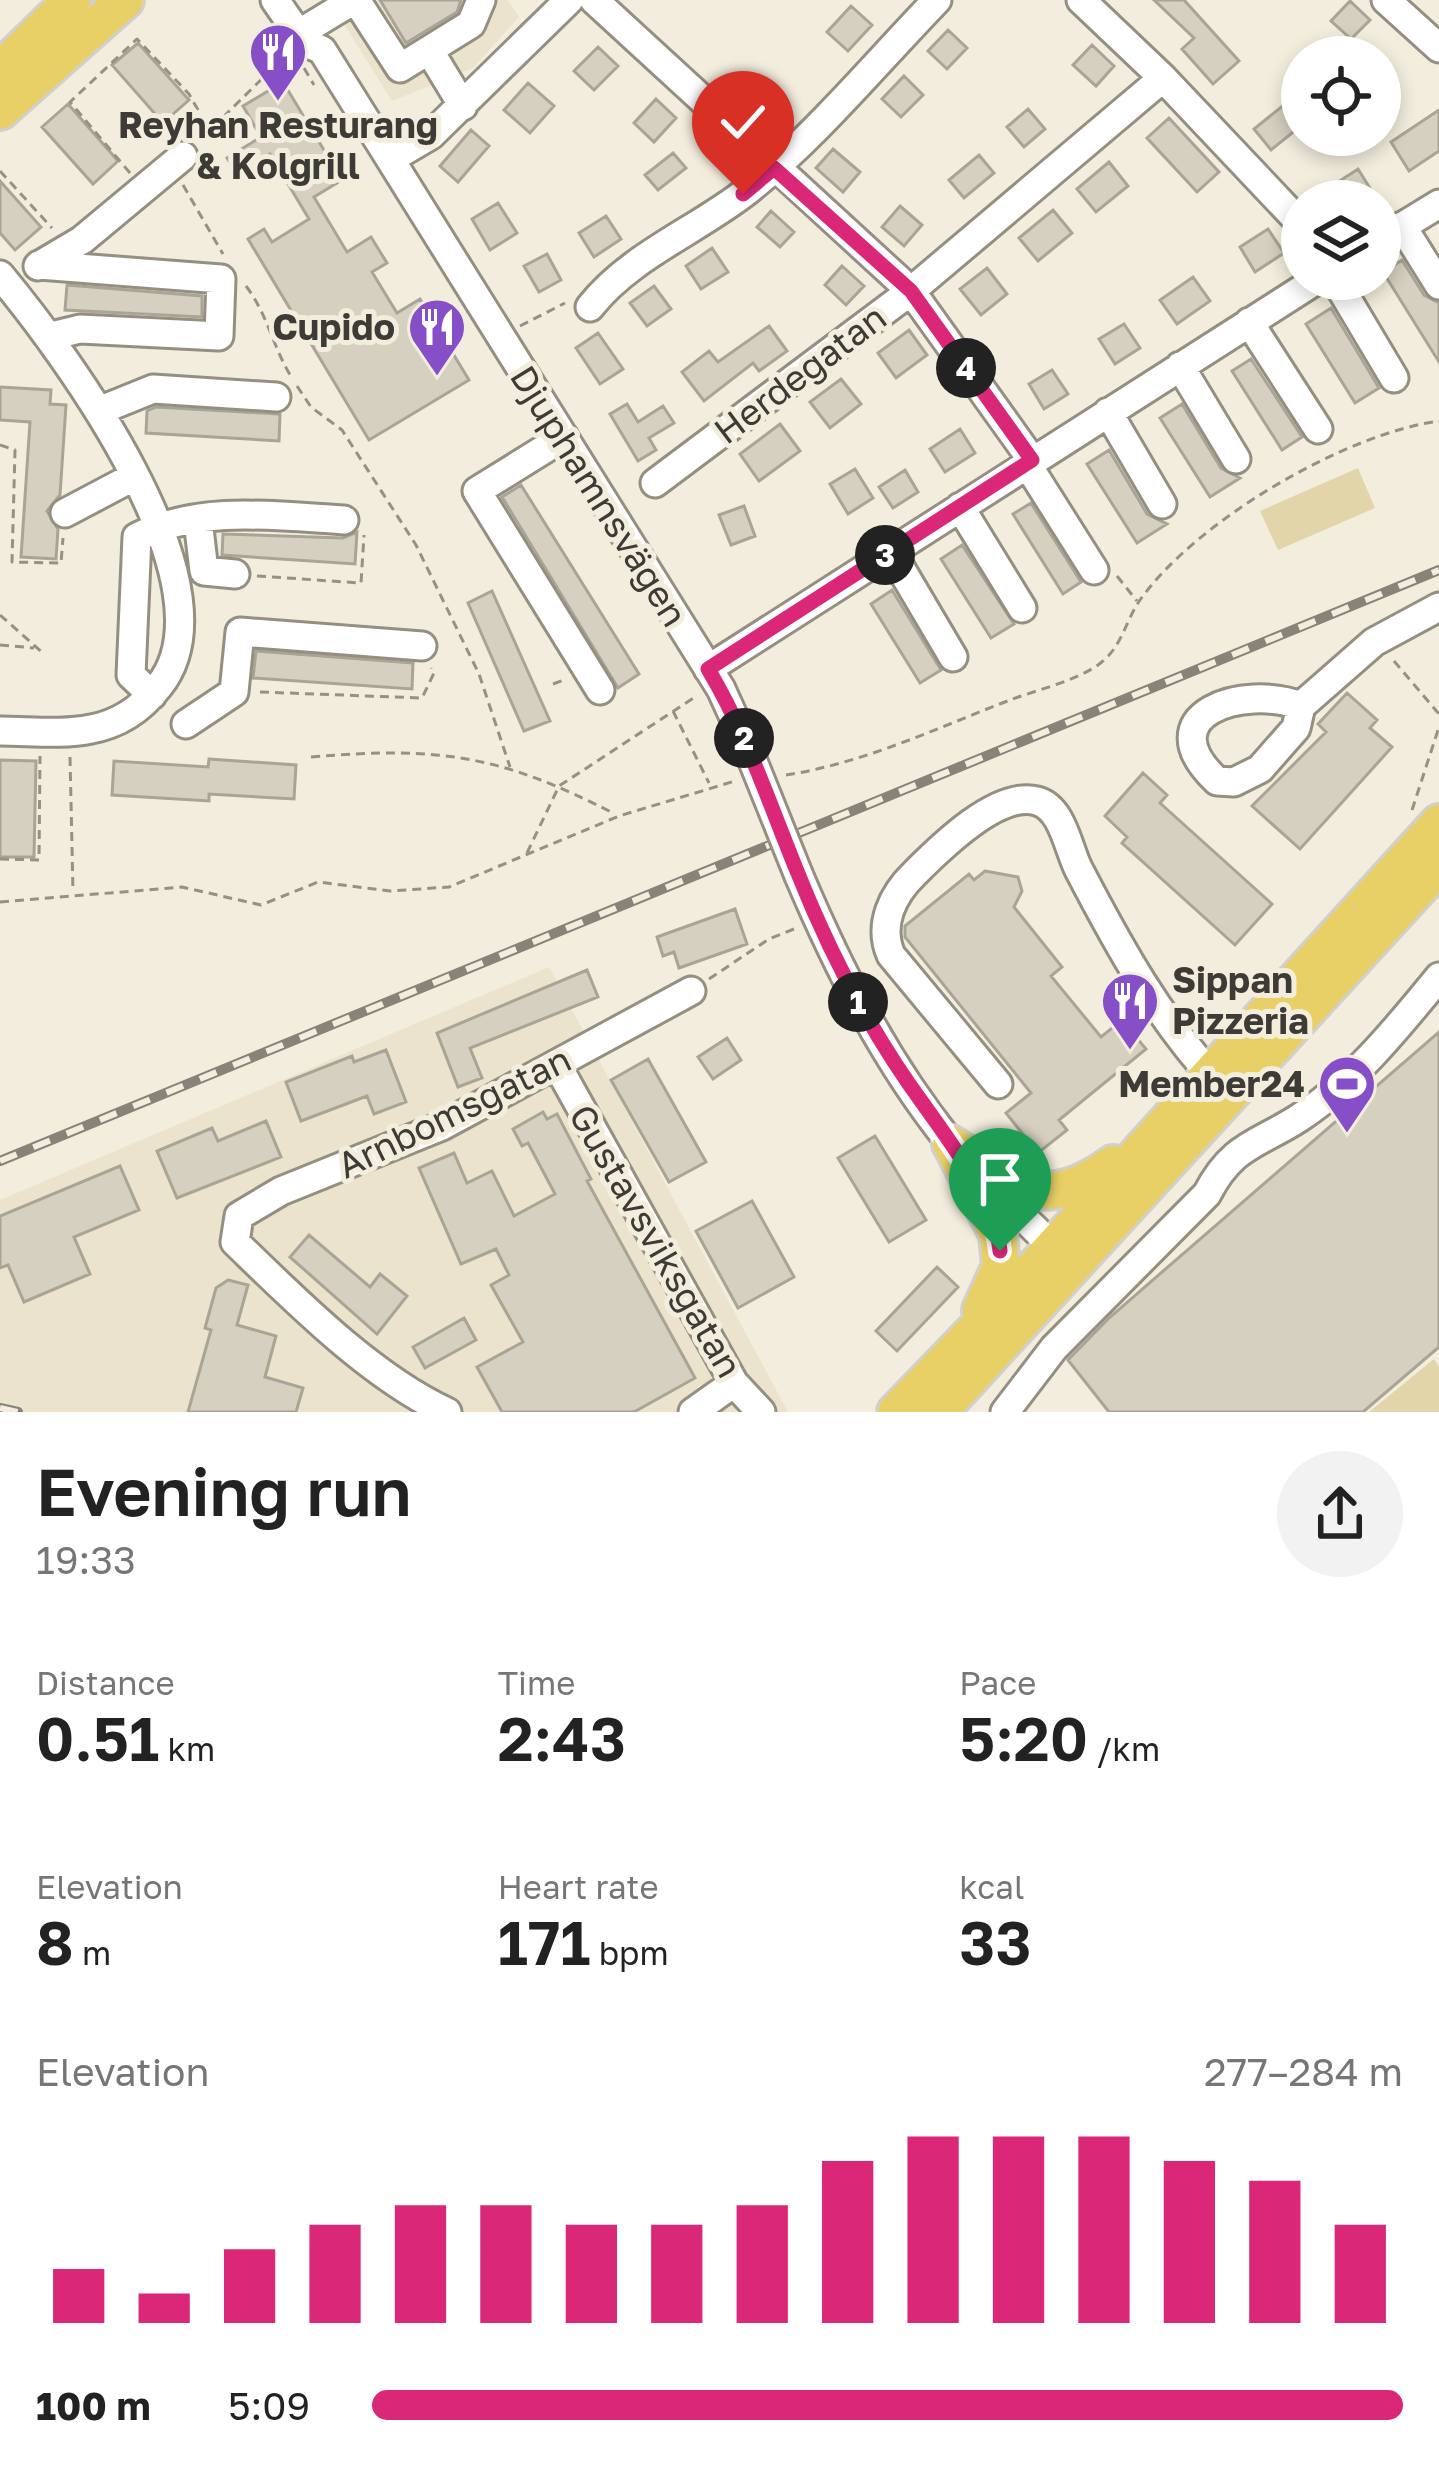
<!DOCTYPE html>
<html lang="en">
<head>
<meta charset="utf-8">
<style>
  :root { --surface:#fff; --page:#f2f2f2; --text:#222; --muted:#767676; --accent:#db2777 }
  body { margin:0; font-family:"Golos Text",sans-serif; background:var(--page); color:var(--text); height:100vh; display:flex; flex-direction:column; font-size:45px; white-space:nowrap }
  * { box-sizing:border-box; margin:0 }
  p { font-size:39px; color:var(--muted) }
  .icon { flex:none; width:66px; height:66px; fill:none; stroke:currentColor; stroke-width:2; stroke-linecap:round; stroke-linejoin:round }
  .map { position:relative; height:1412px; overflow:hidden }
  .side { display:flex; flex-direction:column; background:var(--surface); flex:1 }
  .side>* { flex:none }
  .tools { position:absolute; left:1281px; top:36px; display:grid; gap:24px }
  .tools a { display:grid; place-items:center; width:120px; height:120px; border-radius:50%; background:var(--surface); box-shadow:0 6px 18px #0003; font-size:60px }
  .pin { position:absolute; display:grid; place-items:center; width:102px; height:102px; color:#fff; margin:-123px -51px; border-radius:50% 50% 50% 0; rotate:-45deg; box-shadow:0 0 12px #0007 }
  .pin .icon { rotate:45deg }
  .km { position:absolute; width:60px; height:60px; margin:-30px; border-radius:50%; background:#222; color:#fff; font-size:33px; line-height:60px; text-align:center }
  .round { display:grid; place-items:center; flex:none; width:126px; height:126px; border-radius:63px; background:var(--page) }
  .summary { display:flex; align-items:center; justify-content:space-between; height:204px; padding:0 36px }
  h1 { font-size:66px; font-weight:600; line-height:90px }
  .metrics { display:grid; grid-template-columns:repeat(3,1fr); gap:18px; height:204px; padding:12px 36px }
  .metrics div { display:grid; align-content:center }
  .metrics b { font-size:60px; font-weight:600 }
  .metrics small { font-size:33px; font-weight:400 }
  .metrics p { font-size:33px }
  .chart { height:336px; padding:24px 36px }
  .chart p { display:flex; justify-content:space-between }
  .chart svg { width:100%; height:216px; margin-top:12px; stroke:var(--accent); stroke-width:6 }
  ul { padding:0 36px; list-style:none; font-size:39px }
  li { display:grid; grid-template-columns:192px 144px 1fr; align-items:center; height:90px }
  li i { height:30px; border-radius:15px; background:var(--accent) }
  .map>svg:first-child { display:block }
</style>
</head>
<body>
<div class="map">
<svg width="1439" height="1412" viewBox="0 0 1439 1412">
  <rect width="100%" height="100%" fill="#f3eddd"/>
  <path fill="#ebe3cc" d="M 329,0 L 508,0 L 519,17 L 473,68 L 392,101 Z
    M 549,967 L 788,1412 L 0,1412 L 0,1200 Z"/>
  <path fill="#e3d5aa" d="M 1358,468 L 1375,508 L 1278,550 L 1260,511 Z
    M 1434,1359 L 1439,1367 L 1439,1412 L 1369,1412 Z"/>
  <path fill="#d5d0c0" stroke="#a9a495" stroke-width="3" d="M 380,0 L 461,0 L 457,12 L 406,43 Z
    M 1154,0 L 1184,0 L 1239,61 L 1213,84 L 1182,49 L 1194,38 Z
    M 1350,1 L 1370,20 L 1351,39 L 1331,21 Z
    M 851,6 L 872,25 L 848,51 L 827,32 Z
    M 948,30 L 967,48 L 947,69 L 928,51 Z
    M 138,43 L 189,100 L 163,123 L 112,65 Z
    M 1092,45 L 1114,66 L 1096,86 L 1073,65 Z
    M 598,47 L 618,66 L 594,90 L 574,71 Z
    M 757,76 L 776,95 L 759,113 L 739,94 Z
    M 904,76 L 923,95 L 901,117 L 882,99 Z
    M 283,82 L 342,180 L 314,197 L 347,252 L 371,237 L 387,263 L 372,272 L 397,313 L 420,299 L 469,380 L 369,440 L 248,239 L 264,229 L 272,242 L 309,219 L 270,154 L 237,174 L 227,158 L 261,137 L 243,106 Z
    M 528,83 L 554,106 L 530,133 L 504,110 Z
    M 656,99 L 676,118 L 654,142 L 634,123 Z
    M 68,104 L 118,161 L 93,184 L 42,127 Z
    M 1285,104 L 1302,125 L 1271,150 L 1254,129 Z
    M 1028,109 L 1045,129 L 1024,147 L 1007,127 Z
    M 1439,110 L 1439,151 L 1409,171 L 1391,142 Z
    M 1169,118 L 1219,172 L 1197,192 L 1147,138 Z
    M 471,130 L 489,146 L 458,182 L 440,166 Z
    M 833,149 L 860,172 L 843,192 L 816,168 Z
    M 673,153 L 686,168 L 658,190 L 645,175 Z
    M 979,155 L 994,173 L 964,198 L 949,180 Z
    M 1109,162 L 1128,186 L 1096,212 L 1077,189 Z
    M 1358,169 L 1378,201 L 1337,201 L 1329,188 Z
    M 0,181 L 41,227 L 15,250 L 0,233 Z
    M 498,203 L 517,233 L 490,250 L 472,219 Z
    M 900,206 L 922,225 L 904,246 L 882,227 Z
    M 1053,210 L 1072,233 L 1038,261 L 1019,238 Z
    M 771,211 L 794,232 L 780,247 L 757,227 Z
    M 606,216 L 621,239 L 594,257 L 579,233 Z
    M 1268,229 L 1284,253 L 1255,272 L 1240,247 Z
    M 712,248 L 728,272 L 701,289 L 686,266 Z
    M 547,254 L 561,280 L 539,292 L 524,266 Z
    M 1402,260 L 1424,295 L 1439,303 L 1439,362 L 1383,272 Z
    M 842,266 L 864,286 L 846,305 L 825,285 Z
    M 987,268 L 1007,294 L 981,315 L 960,289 Z
    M 1193,277 L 1210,301 L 1177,324 L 1160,300 Z
    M 67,285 L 202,296 L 202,317 L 65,310 Z
    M 654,286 L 671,309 L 647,326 L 630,303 Z
    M 1331,308 L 1379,388 L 1355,403 L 1306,324 Z
    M 1124,324 L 1140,348 L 1115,364 L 1099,339 Z
    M 769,326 L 787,351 L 759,371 L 753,363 L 704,401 L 682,372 L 709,351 L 718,362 Z
    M 909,330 L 927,355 L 896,378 L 878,353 Z
    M 598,333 L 623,369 L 600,384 L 576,348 Z
    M 1251,359 L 1302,437 L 1282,450 L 1232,371 Z
    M 1052,370 L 1068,394 L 1044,409 L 1029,384 Z
    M 841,379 L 861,404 L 830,428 L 810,402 Z
    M 0,387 L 51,390 L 50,404 L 66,405 L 60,495 L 47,511 L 58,529 L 56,559 L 21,557 L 30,422 L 0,420 Z
    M 627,404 L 638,422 L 663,406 L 674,423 L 649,438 L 656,450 L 638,461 L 610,414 Z
    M 1182,404 L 1221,468 L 1240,478 L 1210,497 L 1160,418 Z
    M 156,407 L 280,414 L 279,441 L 146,433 L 147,411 Z
    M 780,424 L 800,451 L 759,481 L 740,454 Z
    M 960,429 L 975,453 L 945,472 L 930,449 Z
    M 1109,450 L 1147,514 L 1167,524 L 1137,543 L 1087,464 Z
    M 855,469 L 873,498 L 848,514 L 830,484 Z
    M 905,470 L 918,492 L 893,508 L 879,487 Z
    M 521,485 L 639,674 L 618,688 L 502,497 Z
    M 1031,503 L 1081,582 L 1063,594 L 1013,514 Z
    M 744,506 L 755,536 L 731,545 L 719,515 Z
    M 357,532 L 355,564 L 222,555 L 223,534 L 343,538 Z
    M 962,545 L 1014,624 L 991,638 L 941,559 Z
    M 892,590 L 941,670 L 920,683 L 871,604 Z
    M 492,591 L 550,721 L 524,731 L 468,603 Z
    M 256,651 L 413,663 L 412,689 L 253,678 Z
    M 1347,693 L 1377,720 L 1370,728 L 1392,747 L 1300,849 L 1252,806 L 1326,732 L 1318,724 Z
    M 209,759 L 296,765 L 294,799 L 209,794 L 209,801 L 112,795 L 114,761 L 208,767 Z
    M 0,760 L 36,761 L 34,857 L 0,857 Z
    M 1143,773 L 1167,795 L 1160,803 L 1272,904 L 1235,945 L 1122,843 L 1127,837 L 1105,816 Z
    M 985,871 L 1018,877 L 1022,891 L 1014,907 L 1062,967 L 1051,976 L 1101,1037 L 1122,1020 L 1146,1049 L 1059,1120 L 1067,1130 L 1038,1153 L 1006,1113 L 1031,1093 L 905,937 L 905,926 L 969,874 L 974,880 Z
    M 735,909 L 747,944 L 679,968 L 674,952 L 663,956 L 657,937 Z
    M 587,970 L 598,997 L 470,1048 L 482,1078 L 458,1087 L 437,1033 Z
    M 1439,1032 L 1439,1347 L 1363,1412 L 1109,1412 L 1068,1360 L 1109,1318 Z
    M 727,1038 L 741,1060 L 713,1079 L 698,1057 Z
    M 386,1050 L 406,1102 L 374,1114 L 367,1096 L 301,1121 L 286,1082 L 352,1056 L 354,1062 Z
    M 648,1059 L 706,1162 L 669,1182 L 611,1080 Z
    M 543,1112 L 547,1119 L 557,1114 L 591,1179 L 587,1181 L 695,1378 L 634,1412 L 502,1412 L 477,1367 L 523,1342 L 491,1285 L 509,1275 L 496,1249 L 461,1264 L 419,1168 L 454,1153 L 467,1183 L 492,1171 L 514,1216 L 555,1194 L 528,1143 L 522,1146 L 513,1129 Z
    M 266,1121 L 281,1157 L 177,1198 L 157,1151 L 212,1128 L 218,1141 Z
    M 875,1136 L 926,1220 L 889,1242 L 838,1158 Z
    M 120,1166 L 139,1210 L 74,1237 L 90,1274 L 24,1302 L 8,1265 L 0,1268 L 0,1216 Z
    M 752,1201 L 794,1277 L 738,1308 L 696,1231 Z
    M 309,1235 L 370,1287 L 380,1274 L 407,1296 L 377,1334 L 290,1257 Z
    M 937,1267 L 958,1287 L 897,1351 L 876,1331 Z
    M 228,1280 L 248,1285 L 237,1325 L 276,1336 L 265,1377 L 303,1388 L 296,1412 L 188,1412 L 211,1330 L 205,1328 L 216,1288 Z
    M 464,1318 L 476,1340 L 425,1368 L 413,1347 Z"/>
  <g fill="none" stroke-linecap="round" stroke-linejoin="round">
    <defs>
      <path id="minor" d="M 275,0 L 304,42 L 322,50 L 721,689 L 746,744
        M 356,0 L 400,68 L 471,24 L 481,0
        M 594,0 L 911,291 L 1032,460
        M 1081,0 L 1163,78 L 1302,225
        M 1386,0 L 1439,48
        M 298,34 L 354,0
        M 429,50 L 463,106
        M 392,158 L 431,135 L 569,0
        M 1402,226 L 1439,285
        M 1380,240 L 1439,204
        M 39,265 L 221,279 L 219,336 L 80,329 L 51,336
        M 38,266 L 82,240 L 183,156
        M 0,275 C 64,352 239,587 159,686 C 142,708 119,724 91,729 C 62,735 30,731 0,731
        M 1335,279 L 1394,378
        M 590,307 C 630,256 696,231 747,191 C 816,136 875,64 937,0
        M 1249,322 L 1318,429
        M 1180,366 L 1236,459
        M 101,410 L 153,389 L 276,397
        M 1108,412 L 1162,504
        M 564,437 L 477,491 L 600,690
        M 1027,464 L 1094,570
        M 655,483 L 911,291 L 1163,78
        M 960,507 L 1022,608
        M 65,513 L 135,476
        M 198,520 L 204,571 L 235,574
        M 891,552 L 953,657
        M 708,669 L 1318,279
        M 152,695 L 131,675 L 137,537 C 200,505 276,516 344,520
        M 1301,706 C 1244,684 1146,714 1217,781 L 1234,782 L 1260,769 L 1296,728 L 1301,706 L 1374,642 L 1439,607
        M 186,724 L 234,692 L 240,632 L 422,646
        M 799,876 C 839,970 885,1061 949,1141 C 980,1179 1019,1212 1053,1247
        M 557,1065 L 734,1383 L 761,1412
        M 998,1084 L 891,955 C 878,925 892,895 915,873 C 940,848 998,790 1037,801 C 1063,808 1068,849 1079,870 C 1119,947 1160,1021 1220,1085
        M 447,1412 C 371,1377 295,1300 235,1242 L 239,1216 L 281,1191 L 442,1126 L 691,991
        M 693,1412 L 734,1383
        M 1005,1412 L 1054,1348 L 1207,1194 C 1232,1145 1257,1145 1299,1118 C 1354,1082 1398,1027 1439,977"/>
      <path id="major" d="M 0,70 L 72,0
        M 0,111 L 125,0
        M 951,1144 C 1015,1186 1043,1214 1113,1164
        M 953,1147 L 998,1234 L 1001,1266 L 981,1310
        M 896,1412 L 1015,1289 L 1439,823
        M 939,1412 L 1439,866"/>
    </defs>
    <use href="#minor" stroke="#948f80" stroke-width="33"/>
    <use href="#major" stroke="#d0d0cf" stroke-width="42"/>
    <path stroke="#959186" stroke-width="3" stroke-dasharray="9 6" stroke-linecap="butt" d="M 304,68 L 314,85
      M 202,138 L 285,56
      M 0,171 L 52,228
      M 130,173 L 70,102 L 137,39 L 189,94 L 206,124 L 198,135
      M 183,185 L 223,254
      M 246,286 C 268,315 273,348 292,378
      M 520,326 L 565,303
      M 297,386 L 311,407 L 342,430 L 416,545 L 479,674 L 510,767
      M 0,445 L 15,450 L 12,562 L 61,563 L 63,538
      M 257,576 L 361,583 L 364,535
      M 1117,576 L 1137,601
      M 0,615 L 43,653
      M 0,645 L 34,648
      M 1394,661 L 1439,714
      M 553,684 L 564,680
      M 260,692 L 422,698 L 434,673 L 431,668
      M 673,711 L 709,783
      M 70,757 L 73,892
      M 311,757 C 440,746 500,755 615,814
      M 786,775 C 864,763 937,728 1010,700 C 1037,690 1071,682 1095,667 C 1122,650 1124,623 1140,600 C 1196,521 1344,434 1439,421
      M 1412,810 L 1439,727
      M 527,853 L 559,786 L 695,697
      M 0,859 L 39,860 L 40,756
      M 0,902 L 182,887 L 261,905 L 318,882 L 390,891 L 449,887 L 619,816 L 735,781
      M 709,979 L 769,939 L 794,929"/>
    <use href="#minor" stroke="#fff" stroke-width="27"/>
    <use href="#major" stroke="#e8d066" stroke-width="36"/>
    <defs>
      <path id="rail" d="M 0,1161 L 1439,570
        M 0,1408 L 18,1412"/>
    </defs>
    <use href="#rail" stroke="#878379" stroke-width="10"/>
    <use href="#rail" stroke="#f3eddd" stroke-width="6" stroke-dasharray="18" stroke-linecap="butt"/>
    <defs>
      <path id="minor-bridge" d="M 746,744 L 799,876"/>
    </defs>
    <use href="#minor-bridge" stroke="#948f80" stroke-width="33" stroke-linecap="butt"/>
    <use href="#minor-bridge" stroke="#fff" stroke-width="27"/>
  </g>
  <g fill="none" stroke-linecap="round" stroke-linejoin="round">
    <defs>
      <path id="route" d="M 743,194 L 774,168 L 911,291 L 1032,460 L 708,669 C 746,732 769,803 797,871 C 830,954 871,1033 924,1105 C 953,1146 995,1200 1000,1251"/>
    </defs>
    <use href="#route" stroke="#fff" stroke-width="24"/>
    <use href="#route" stroke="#db2777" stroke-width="15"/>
  </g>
  <defs>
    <symbol id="restaurant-pin" viewBox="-11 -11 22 30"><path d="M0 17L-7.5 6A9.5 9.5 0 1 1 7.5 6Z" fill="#864fc7" stroke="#f3eddd"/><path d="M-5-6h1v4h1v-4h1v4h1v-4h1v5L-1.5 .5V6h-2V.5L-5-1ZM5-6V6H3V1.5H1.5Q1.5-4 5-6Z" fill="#fff"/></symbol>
    <symbol id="stadium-pin" viewBox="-11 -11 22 30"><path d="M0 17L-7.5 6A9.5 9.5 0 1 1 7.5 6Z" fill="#864fc7" stroke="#f3eddd"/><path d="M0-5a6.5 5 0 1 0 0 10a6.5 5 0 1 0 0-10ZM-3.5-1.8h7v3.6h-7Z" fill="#fff"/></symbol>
  </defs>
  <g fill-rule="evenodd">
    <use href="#restaurant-pin" x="245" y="19" width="66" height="90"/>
    <use href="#restaurant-pin" x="404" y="294" width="66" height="90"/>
    <use href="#restaurant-pin" x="1097" y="968" width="66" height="90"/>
    <use href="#stadium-pin" x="1314" y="1051" width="66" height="90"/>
  </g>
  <g text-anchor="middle" stroke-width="10" stroke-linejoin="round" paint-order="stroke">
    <g font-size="36" font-weight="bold" fill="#3d3b35" stroke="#f3eddd" text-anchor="end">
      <text x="278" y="138" text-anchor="middle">Reyhan Resturang<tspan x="278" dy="41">&amp; Kolgrill</tspan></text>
      <text x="395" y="340">Cupido</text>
      <text x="1172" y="993" text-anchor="start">Sippan<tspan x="1172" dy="41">Pizzeria</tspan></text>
      <text x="1305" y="1097">Member24</text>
    </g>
    <g font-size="36" fill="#3d3b35" stroke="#f3eddd">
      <text transform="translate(800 374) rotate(-37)" y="13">Herdegatan</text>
      <text transform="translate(599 496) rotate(58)" y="13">Djuphamnsvägen</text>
      <text transform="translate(454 1112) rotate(-26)" y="13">Arnbomsgatan</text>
      <text transform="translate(656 1241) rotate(60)" y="13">Gustavsviksgatan</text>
    </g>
  </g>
</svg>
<div class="tools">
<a><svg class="icon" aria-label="locate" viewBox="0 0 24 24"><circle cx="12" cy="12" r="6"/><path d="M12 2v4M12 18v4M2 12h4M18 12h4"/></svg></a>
<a><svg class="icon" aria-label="layers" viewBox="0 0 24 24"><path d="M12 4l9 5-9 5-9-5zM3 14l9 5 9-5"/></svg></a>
</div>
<div class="pin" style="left:1000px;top:1251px;background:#1e9e55"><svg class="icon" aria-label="arrive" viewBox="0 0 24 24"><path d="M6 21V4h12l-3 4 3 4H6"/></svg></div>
<div class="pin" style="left:743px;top:194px;background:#d93025"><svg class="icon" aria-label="check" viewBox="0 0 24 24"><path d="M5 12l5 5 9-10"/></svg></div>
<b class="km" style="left:858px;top:1002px">1</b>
<b class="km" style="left:744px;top:738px">2</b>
<b class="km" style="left:885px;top:555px">3</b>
<b class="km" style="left:966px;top:368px">4</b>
</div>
<section class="side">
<div class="summary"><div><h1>Evening run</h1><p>19:33</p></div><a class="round"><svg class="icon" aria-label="share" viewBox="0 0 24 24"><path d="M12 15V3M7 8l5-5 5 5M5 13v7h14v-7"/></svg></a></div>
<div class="metrics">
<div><p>Distance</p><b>0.51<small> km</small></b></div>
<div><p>Time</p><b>2:43</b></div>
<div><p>Pace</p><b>5:20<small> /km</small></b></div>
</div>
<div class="metrics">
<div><p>Elevation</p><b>8<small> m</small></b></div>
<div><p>Heart rate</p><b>171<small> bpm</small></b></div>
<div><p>kcal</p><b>33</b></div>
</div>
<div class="chart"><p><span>Elevation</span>277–284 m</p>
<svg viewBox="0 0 160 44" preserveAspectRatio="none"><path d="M5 44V33M15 44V38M25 44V29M35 44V24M45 44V20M55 44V20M65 44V24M75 44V24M85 44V20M95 44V11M105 44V6M115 44V6M125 44V6M135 44V11M145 44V15M155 44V24"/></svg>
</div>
<ul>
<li><b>100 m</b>5:09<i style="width:100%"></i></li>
</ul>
</section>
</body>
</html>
